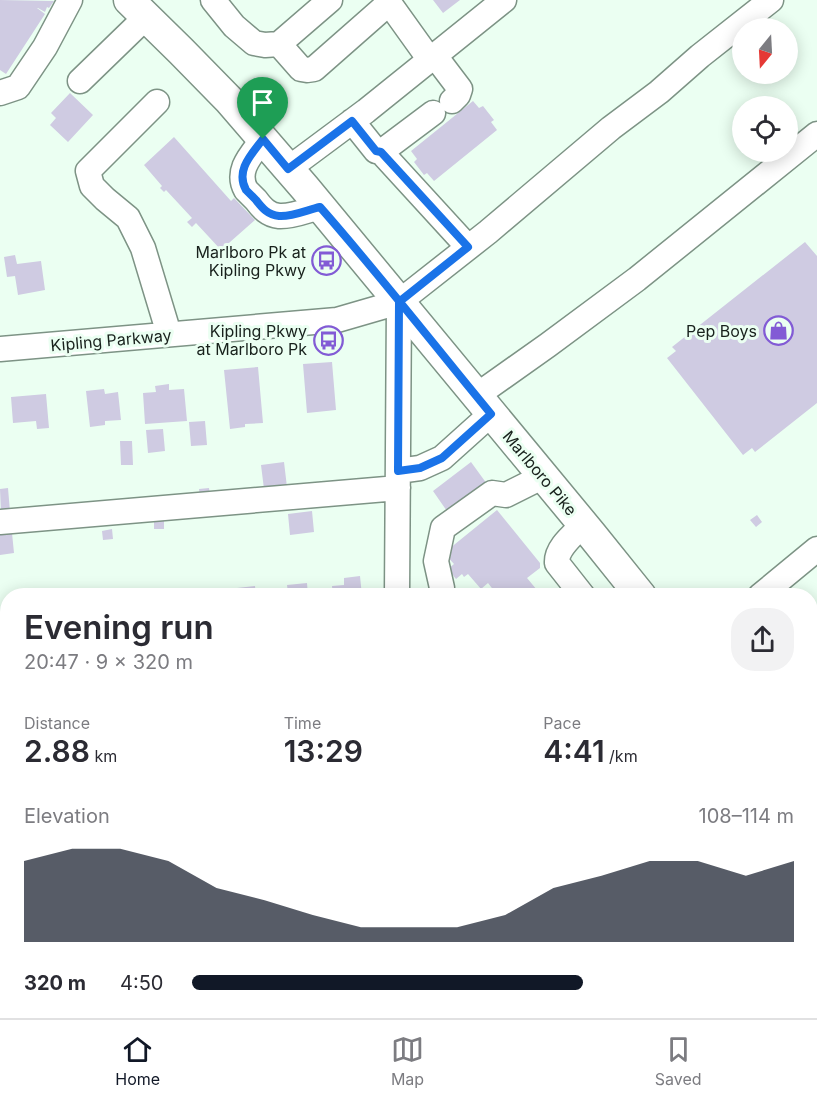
<!DOCTYPE html>
<html lang="en">
<head>
<meta charset="utf-8">
<style>
  :root { --surface:#fff; --page:#f2f2f3; --text:#2b2b33; --muted:#7c7c81; --line:#e1e1e2; --accent:#111827 }
  body { margin:0; font-family:Inter,sans-serif; background:var(--page); color:var(--text); height:100vh; display:flex; flex-direction:column; font-size:22px; white-space:nowrap }
  * { box-sizing:border-box; margin:0 }
  p { font-size:20px; color:var(--muted) }
  .icon { flex:none; width:33px; height:33px; fill:none; stroke:currentColor; stroke-width:2; stroke-linecap:round; stroke-linejoin:round }
  .map { position:relative; flex:1; overflow:hidden }
  .sheet { position:absolute; left:0px; top:588px; width:818px; height:430px; display:flex; flex-direction:column; background:var(--surface); border-radius:24px 24px 0 0; box-shadow:0 3px 15px #0003 }
  .sheet>* { flex:none }
  .needle { width:39px; rotate:198deg }
  .controls { position:absolute; left:732px; top:18px; display:grid; gap:12px }
  .controls a { display:grid; place-items:center; width:66px; height:66px; border-radius:50%; background:var(--surface); box-shadow:0 3px 15px #0003; font-size:30px }
  .pin { position:absolute; display:grid; place-items:center; width:51px; height:51px; color:#fff; margin:-62px -26px; border-radius:50% 50% 50% 0; rotate:-45deg; box-shadow:0 0 6px #0007 }
  .pin .icon { rotate:45deg }
  .round { display:grid; place-items:center; flex:none; width:63px; height:63px; border-radius:24px; background:var(--page) }
  .overview { display:flex; align-items:center; justify-content:space-between; height:102px; padding:0 24px }
  h1 { font-size:33px; font-weight:600; line-height:45px }
  .metrics { display:grid; grid-template-columns:repeat(3,1fr); gap:9px; height:102px; padding:6px 24px }
  .metrics div { display:grid; align-content:center }
  .metrics b { font-size:30px; font-weight:600 }
  .metrics small { font-size:16px; font-weight:400 }
  .metrics p { font-size:16px }
  .chart { height:168px; padding:12px 24px }
  .chart p { display:flex; justify-content:space-between }
  .chart svg { width:100%; height:108px; margin-top:6px; fill:var(--accent); opacity:.7 }
  ul { padding:0 24px; list-style:none; font-size:20px }
  li { display:grid; grid-template-columns:96px 72px 1fr; align-items:center; height:45px }
  li i { height:15px; border-radius:8px; background:var(--accent) }
  .tab-bar { display:flex; justify-content:space-around; align-items:center; height:84px; border-top:2px solid var(--line); background:var(--surface); font-size:16px; color:var(--muted) }
  .tab-bar a { display:grid; justify-items:center; gap:3px }
  .tab-bar .active { color:var(--accent) }
  .map>svg:first-child { display:block }
</style>
</head>
<body>
<div class="map">
<svg width="817" height="1018" viewBox="0 0 817 1018">
  <rect width="100%" height="100%" fill="#ebfff2"/>
  <path fill="#cfcbe2" d="M 0,0 L 54,1 L 49,8 L 47,7 L 45,12 L 38,8 L 37,8 L 45,14 L 6,74 L 0,70 Z
    M 433,0 L 460,0 L 443,13 Z
    M 70,93 L 93,115 L 68,142 L 50,125 L 56,118 L 51,113 Z
    M 473,101 L 479,108 L 483,106 L 494,120 L 491,122 L 497,130 L 434,181 L 427,173 L 424,175 L 414,162 L 417,159 L 411,151 Z
    M 174,137 L 231,201 L 234,198 L 255,220 L 221,250 L 196,223 L 192,227 L 187,222 L 192,218 L 166,190 L 164,192 L 160,188 L 162,186 L 144,165 Z
    M 805,242 L 817,256 L 817,403 L 755,452 L 752,448 L 743,455 L 667,358 L 676,351 L 672,347 Z
    M 15,255 L 17,264 L 41,261 L 45,290 L 18,295 L 15,276 L 7,277 L 4,257 Z
    M 332,362 L 336,410 L 307,413 L 303,364 Z
    M 258,367 L 263,423 L 245,424 L 245,427 L 230,429 L 224,370 Z
    M 169,384 L 169,390 L 184,389 L 187,421 L 145,424 L 143,393 L 156,392 L 155,386 Z
    M 104,389 L 105,394 L 118,392 L 121,420 L 105,421 L 105,425 L 90,427 L 86,391 Z
    M 46,394 L 49,428 L 37,429 L 36,421 L 13,423 L 11,397 Z
    M 205,421 L 207,445 L 191,446 L 189,422 Z
    M 163,429 L 165,451 L 148,453 L 146,430 Z
    M 120,441 L 132,441 L 133,465 L 121,465 Z
    M 284,462 L 287,487 L 264,489 L 261,465 Z
    M 471,462 L 487,484 L 449,514 L 433,491 Z
    M 8,488 L 10,512 L 1,513 L 0,489 Z
    M 209,488 L 210,495 L 200,497 L 199,489 Z
    M 497,510 L 540,563 L 540,568 L 527,578 L 542,596 L 498,596 L 488,583 L 481,589 L 468,574 L 464,577 L 462,574 L 456,579 L 448,569 L 454,564 L 444,553 Z
    M 312,511 L 314,532 L 290,535 L 288,514 Z
    M 757,515 L 762,522 L 756,527 L 750,520 Z
    M 154,520 L 164,520 L 164,529 L 154,529 Z
    M 112,529 L 113,539 L 103,540 L 102,531 Z
    M 12,533 L 14,553 L 0,555 L 0,534 Z
    M 360,576 L 362,596 L 333,596 L 332,586 L 344,585 L 344,578 Z
    M 307,583 L 308,596 L 285,596 L 285,593 L 288,593 L 287,585 Z
    M 255,586 L 256,596 L 238,596 L 237,588 Z
    M 8,612 L 8,648 L 4,648 L 4,652 L 0,652 L 0,613 Z
    M 6,743 L 6,748 L 8,748 L 8,775 L 0,775 L 0,744 Z
    M 0,847 L 8,847 L 8,862 L 0,863 Z
    M 1,882 L 8,882 L 8,900 L 3,900 Z"/>
  <g fill="none" stroke-linecap="round" stroke-linejoin="round">
    <defs>
      <path id="minor" d="M 213,0 L 234,26 L 254,43 L 265,45 L 279,44
        M 330,0 L 279,44 L 301,69 L 307,70 L 314,69 L 389,3
        M 387,0 L 430,60
        M 435,56 L 460,89 L 458,95 L 452,101
        M 80,81 L 146,17
        M 0,93 L 18,87 L 45,47 L 70,0
        M 157,102 L 88,171 L 92,186 L 105,199 L 128,218 L 143,248 L 169,334
        M 352,121 L 376,151 L 381,152 L 433,113
        M 263,139 C 252,154 235,170 246,190 C 249,193 253,197 256,200 C 262,208 268,215 279,216 C 292,217 308,210 320,207
        M 381,152 L 468,247
        M 288,169 L 366,111 L 504,0
        M 0,349 L 337,320 L 399,302 L 488,232 L 611,128 L 659,92 L 700,56 L 771,0
        M 476,396 L 548,345 L 637,279 L 817,134
        M 398,471 L 420,468 L 442,458 L 491,414
        M 0,522 L 398,488
        M 583,525 C 573,535 556,548 557,563 L 583,596
        M 397,596 L 399,302
        M 442,596 L 442,588 L 436,561 L 443,528 L 492,493 L 506,495 L 544,476
        M 760,596 L 817,549
        M 0,701 L 8,701
        M 0,872 L 8,871
        M 810,982 L 817,981
        M 434,1018 L 499,1011"/>
      <path id="major" d="M 129,0 L 181,51 L 229,100 L 305,188 L 592,535 L 641,596
        M 810,807 L 817,816"/>
    </defs>
    <use href="#minor" stroke="#7d9385" stroke-width="27"/>
    <use href="#major" stroke="#7d9385" stroke-width="33"/>
    <use href="#minor" stroke="#fff" stroke-width="24"/>
    <use href="#major" stroke="#fff" stroke-width="30"/>
  </g>
  <g fill="none" stroke-linecap="round" stroke-linejoin="round">
    <defs>
      <path id="route" d="M 263,139 C 252,154 235,170 246,190 C 249,193 253,197 256,200 C 262,208 268,215 279,216 C 292,217 307,210 320,207 C 379,274 434,345 491,414 L 442,458 L 420,468 L 398,471 L 399,302 L 468,247 L 381,152 L 376,151 L 352,121 L 288,169 L 263,139"/>
    </defs>
    <use href="#route" stroke="#fff" stroke-width="12"/>
    <use href="#route" stroke="#1a73e8" stroke-width="8"/>
  </g>
  <defs>
    <symbol id="bus-ring" viewBox="-11 -11 22 22"><circle r="9.5" fill="#ebfff2" stroke="#825bd5" stroke-width="1.5"/><path d="M-5-6H5V4H4V6H2V4H-2V6H-4V4H-5ZM-3.5-4V0h7V-4ZM-3.5 1.2v1.5H-2V1.2ZM2 1.2v1.5H3.5V1.2Z" fill="#825bd5"/></symbol>
    <symbol id="shop-ring" viewBox="-11 -11 22 22"><circle r="9.5" fill="#ebfff2" stroke="#825bd5" stroke-width="1.5"/><path d="M-5-2.5h2.3a2.7 3.5 0 0 1 5.4 0H5L5.5 6h-11ZM-1.5-2.5h3a1.5 2.3 0 0 0-3 0Z" fill="#825bd5"/></symbol>
  </defs>
  <g fill-rule="evenodd">
    <use href="#bus-ring" x="310" y="244" width="33" height="33"/>
    <use href="#shop-ring" x="762" y="314" width="33" height="33"/>
    <use href="#bus-ring" x="312" y="324" width="33" height="33"/>
  </g>
  <g text-anchor="middle" stroke-width="6" stroke-linejoin="round" paint-order="stroke">
    <g font-size="16" fill="#18211c" stroke="#ebfff2" text-anchor="end">
      <text x="306" y="258">Marlboro Pk at<tspan x="306" dy="18">Kipling Pkwy</tspan></text>
      <text x="307" y="337">Kipling Pkwy<tspan x="307" dy="18">at Marlboro Pk</tspan></text>
      <text x="757" y="337">Pep Boys</text>
    </g>
    <g font-size="16" fill="#18211c" stroke="#ebfff2">
      <text transform="translate(111 340) rotate(-5)" y="6">Kipling Parkway</text>
      <text transform="translate(540 473) rotate(50)" y="6">Marlboro Pike</text>
    </g>
  </g>
</svg>
<div class="controls">
<a><svg class="needle" viewBox="-14 -14 28 28"><path d="M0-13l5 13h-10z" fill="#e53935"/><path d="M0 13l5-13h-10z" fill="#7c7c81"/></svg></a>
<a><svg class="icon" aria-label="locate" viewBox="0 0 24 24"><circle cx="12" cy="12" r="6"/><path d="M12 2v4M12 18v4M2 12h4M18 12h4"/></svg></a>
</div>
<div class="pin" style="left:263px;top:139px;background:#1e9e55"><svg class="icon" aria-label="arrive" viewBox="0 0 24 24"><path d="M6 21V4h12l-3 4 3 4H6"/></svg></div>
<section class="sheet">
<div class="overview"><div><h1>Evening run</h1><p>20:47 · 9 × 320 m</p></div><a class="round"><svg class="icon" aria-label="share" viewBox="0 0 24 24"><path d="M12 15V3M7 8l5-5 5 5M5 13v7h14v-7"/></svg></a></div>
<div class="metrics">
<div><p>Distance</p><b>2.88<small> km</small></b></div>
<div><p>Time</p><b>13:29</b></div>
<div><p>Pace</p><b>4:41<small> /km</small></b></div>
</div>
<div class="chart"><p><span>Elevation</span>108–114 m</p>
<svg viewBox="0 0 160 44" preserveAspectRatio="none"><path d="M0 44V11L10 6L20 6L30 11L40 22L50 27L60 33L70 38L80 38L90 38L100 33L110 22L120 17L130 11L140 11L150 17L160 11V44z"/></svg>
</div>
<ul>
<li><b>320 m</b>4:50<i style="width:65%"></i></li>
</ul>
</section>
</div>
<nav class="tab-bar">
<a class="active"><svg class="icon" aria-label="home" viewBox="0 0 24 24"><path d="M3 11l9-7 9 7M6 9v11h12V9"/></svg>Home</a>
<a><svg class="icon" aria-label="map" viewBox="0 0 24 24"><path d="M3 6l6-2 6 2 6-2v14l-6 2-6-2-6 2zM9 4v14M15 6v14"/></svg>Map</a>
<a><svg class="icon" aria-label="saved" viewBox="0 0 24 24"><path d="M7 4h10v16l-5-4-5 4z"/></svg>Saved</a>
</nav>
</body>
</html>
